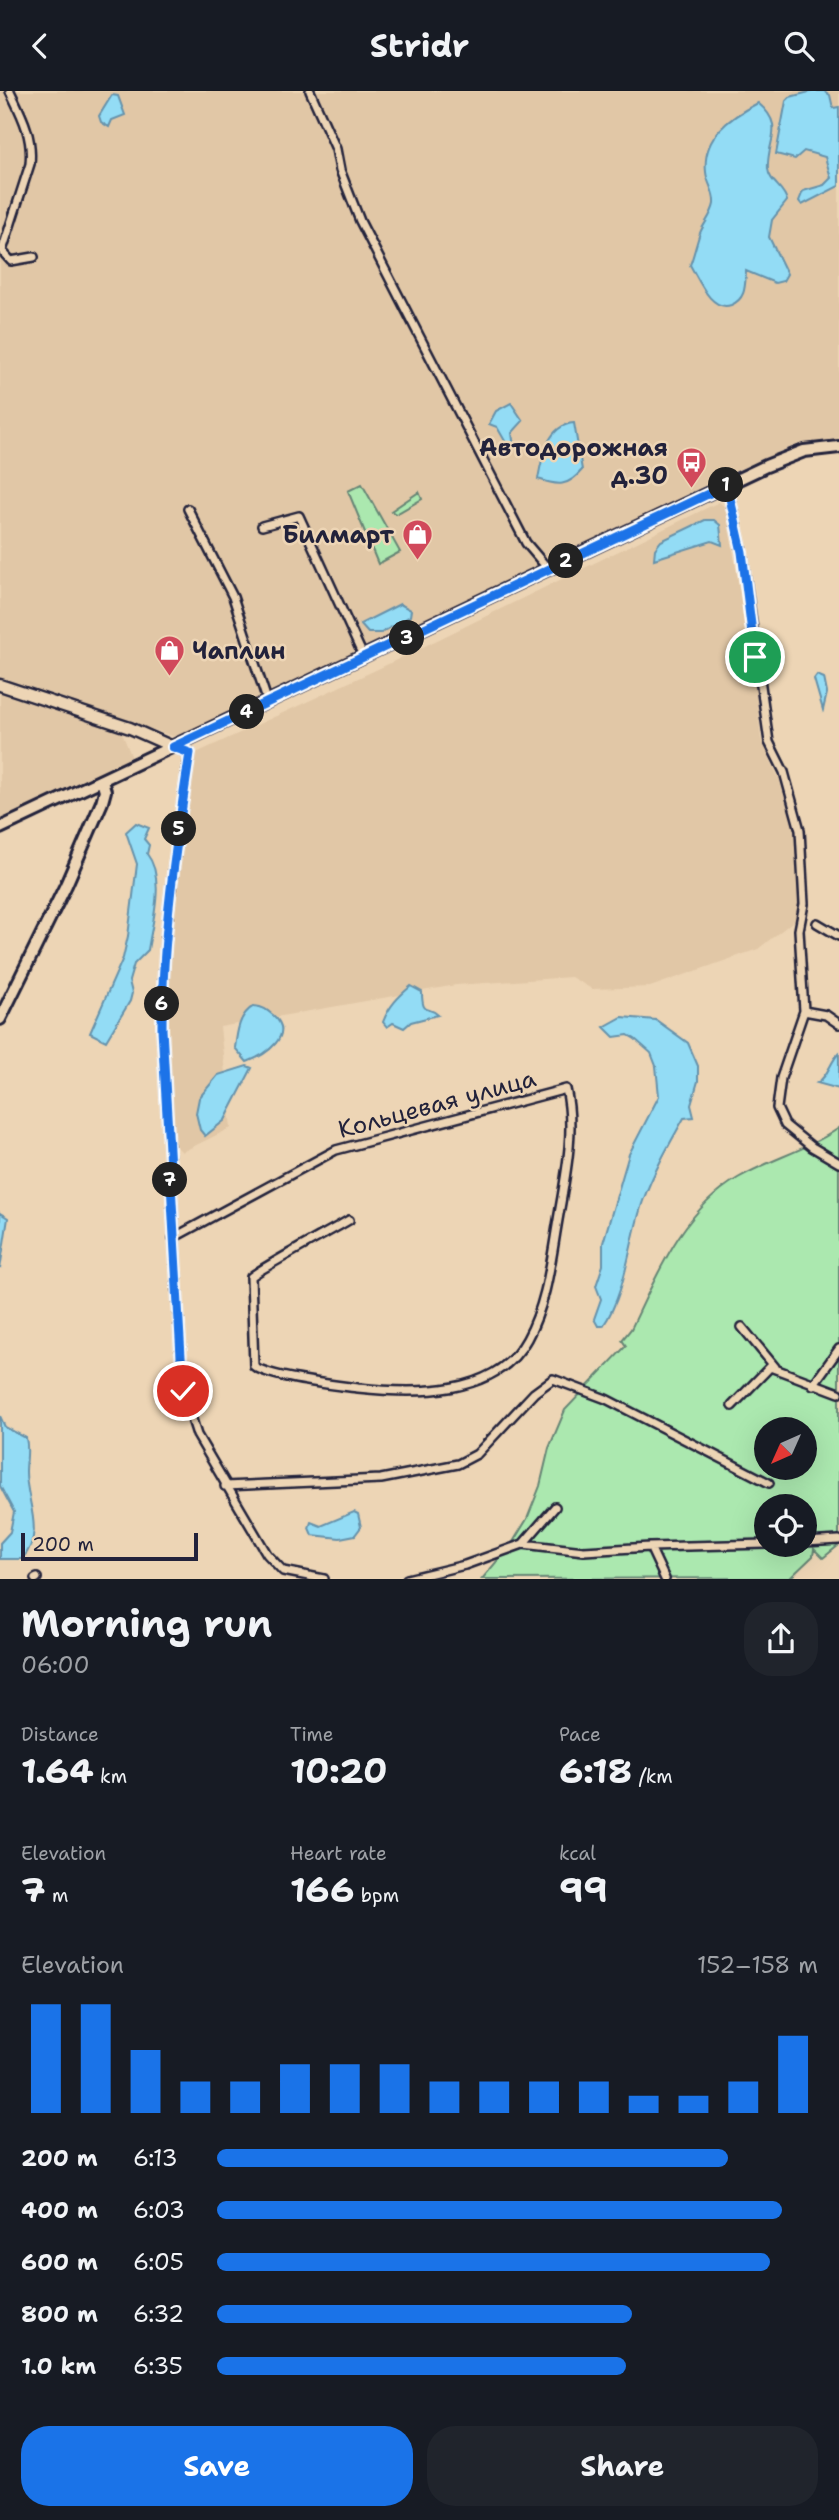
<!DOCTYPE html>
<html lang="en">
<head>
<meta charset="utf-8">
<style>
  :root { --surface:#171b24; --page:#20242c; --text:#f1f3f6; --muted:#9ea1a6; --accent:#1a73e8 }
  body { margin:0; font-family:"Shantell Sans",sans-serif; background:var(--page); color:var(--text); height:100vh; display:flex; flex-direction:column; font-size:26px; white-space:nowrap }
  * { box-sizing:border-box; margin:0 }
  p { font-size:23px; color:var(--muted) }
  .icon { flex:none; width:38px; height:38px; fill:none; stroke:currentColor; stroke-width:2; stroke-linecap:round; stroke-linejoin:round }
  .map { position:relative; height:1488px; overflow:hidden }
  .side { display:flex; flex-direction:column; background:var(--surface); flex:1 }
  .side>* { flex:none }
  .needle { width:46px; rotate:225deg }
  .controls { position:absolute; left:754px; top:1326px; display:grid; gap:14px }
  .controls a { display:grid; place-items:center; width:63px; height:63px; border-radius:50%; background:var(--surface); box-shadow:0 7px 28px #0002; font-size:35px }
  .scale { position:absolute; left:21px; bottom:18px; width:177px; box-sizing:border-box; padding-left:7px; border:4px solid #22223b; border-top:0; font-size:19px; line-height:24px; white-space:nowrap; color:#22223b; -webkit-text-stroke:5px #edd5b5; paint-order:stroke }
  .pin { position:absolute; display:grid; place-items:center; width:60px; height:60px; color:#fff; margin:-30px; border:4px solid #fff; border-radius:50%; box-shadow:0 2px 7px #0007 }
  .km { position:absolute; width:35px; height:35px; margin:-18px; border-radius:50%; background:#222; color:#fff; font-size:19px; line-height:35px; text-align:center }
  .round { display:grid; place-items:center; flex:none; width:74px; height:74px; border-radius:28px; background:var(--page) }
  .headline { display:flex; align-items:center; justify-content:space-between; height:119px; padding:0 21px }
  h1 { font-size:38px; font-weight:700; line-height:52px }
  .metrics { display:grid; grid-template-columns:repeat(3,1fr); gap:10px; height:119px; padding:7px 21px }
  .metrics div { display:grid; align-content:center }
  .metrics b { font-size:35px; font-weight:700 }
  .metrics small { font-size:19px; font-weight:400 }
  .metrics p { font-size:19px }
  .chart { height:196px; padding:14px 21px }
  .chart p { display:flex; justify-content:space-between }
  .chart svg { width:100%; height:126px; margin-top:7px; stroke:var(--accent); stroke-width:6 }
  .primary-button { display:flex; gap:14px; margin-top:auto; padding:14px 21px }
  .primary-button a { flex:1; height:80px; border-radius:28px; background:var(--accent); color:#fff; font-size:28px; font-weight:700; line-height:80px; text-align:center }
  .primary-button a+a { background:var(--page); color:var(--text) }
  ul { padding:0 21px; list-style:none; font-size:23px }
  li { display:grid; grid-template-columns:112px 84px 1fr; align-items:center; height:52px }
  li i { height:18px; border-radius:9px; background:var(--accent) }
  header { display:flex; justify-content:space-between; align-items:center; height:91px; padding:0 21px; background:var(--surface); font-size:32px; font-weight:700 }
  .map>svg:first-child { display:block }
</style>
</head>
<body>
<header><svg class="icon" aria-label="back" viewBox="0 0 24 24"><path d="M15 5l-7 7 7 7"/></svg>Stridr<svg class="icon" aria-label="search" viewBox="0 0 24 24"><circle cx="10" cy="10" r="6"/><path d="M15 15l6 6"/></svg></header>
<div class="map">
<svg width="839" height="1488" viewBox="0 0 839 1488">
  <rect width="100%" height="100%" fill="#edd5b5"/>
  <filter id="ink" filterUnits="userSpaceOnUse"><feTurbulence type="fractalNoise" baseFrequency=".0143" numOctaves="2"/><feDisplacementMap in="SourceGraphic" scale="14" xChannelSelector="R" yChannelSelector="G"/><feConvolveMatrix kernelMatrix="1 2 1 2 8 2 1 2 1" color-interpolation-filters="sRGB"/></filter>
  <g filter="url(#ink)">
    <path fill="#e1c7a6" d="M 0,0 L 839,0 L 839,349 L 798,353 L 735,380 L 178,647 L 0,588 Z
      M 719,411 L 726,417 L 755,593 L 761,648 L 780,690 L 796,740 L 799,824 L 796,828 L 758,858 L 650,896 L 592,898 L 571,886 L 456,894 L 220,936 L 231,1037 L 182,1061 L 173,1052 L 168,903 L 170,844 L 194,663 L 380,577 Z
      M 0,602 L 122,642 L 132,667 L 0,730 Z"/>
    <path fill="#abe8af" stroke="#668575" stroke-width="2" fill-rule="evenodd" d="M 362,393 L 400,461 L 378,473 L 348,400 Z
      M 419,401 L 422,408 L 396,423 L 391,420 Z
      M 839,1037 L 839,1454 L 823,1467 L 814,1458 L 813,1465 L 790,1487 L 482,1488 L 513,1451 L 527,1428 L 540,1395 L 549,1357 L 565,1319 L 626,1255 L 622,1249 L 631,1238 C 658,1182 682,1120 738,1087 C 771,1068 807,1059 839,1037 ZM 766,1339 L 805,1339 L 805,1377 L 766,1377 ZM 766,1416 L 805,1416 L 805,1454 L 766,1454 Z"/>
    <path fill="#93dcf5" stroke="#6692ab" stroke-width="2" d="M 813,0 L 824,0 L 830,4 L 833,17 L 839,16 L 839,95 L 802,114 L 799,110 L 803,100 L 824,94 L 831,87 L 825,66 L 804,60 L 795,68 L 776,63 L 786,10 L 790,6 Z
      M 112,4 L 118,5 L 125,24 L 112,29 L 109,36 L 101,31 L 99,25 Z
      M 758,12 C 787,36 766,50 768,78 C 769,91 785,97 787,110 L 772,129 L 769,146 L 787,183 L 783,190 L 775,192 L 746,180 C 745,195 746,208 731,214 C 711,221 699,189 690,174 C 694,164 696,153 700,142 C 704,132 712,124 714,113 C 715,100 707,93 706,81 C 702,46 730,26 758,12 Z
      M 511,312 L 523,330 L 512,342 L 514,356 L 509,357 L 497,336 L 489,333 L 496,320 Z
      M 574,332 L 582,379 C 568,396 558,395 538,388 C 542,365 548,334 574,332 Z
      M 705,429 L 714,429 L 720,434 L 722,454 L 712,450 L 654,468 L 655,458 L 661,450 Z
      M 400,513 L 411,519 L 410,525 L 381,542 L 368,542 L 360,533 Z
      M 817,584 L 824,587 L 827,602 L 823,619 L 814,588 Z
      M 136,732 L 149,737 L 144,748 L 149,754 L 147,763 C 166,787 152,832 148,859 L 134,873 L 129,890 L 132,902 L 130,910 L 106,950 L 90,942 L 123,867 L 128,845 L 137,773 L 126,741 Z
      M 411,895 L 422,901 C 422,926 429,914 438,924 L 411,931 L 404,937 L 393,932 L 387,936 L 383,931 C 389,915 398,906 411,895 Z
      M 254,915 C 264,916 267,919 274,925 C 295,944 266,964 247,971 L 235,957 C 237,941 239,923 254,915 Z
      M 622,926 L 656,929 L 688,952 L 698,975 L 698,990 L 691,1014 L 694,1026 L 684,1027 C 669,1054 653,1082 643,1110 C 629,1150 627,1200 603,1235 L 598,1235 L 594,1228 L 601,1208 L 596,1195 L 603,1174 L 603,1152 L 629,1063 L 659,1005 L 656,975 L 651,962 L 635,948 L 628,944 L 614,946 L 604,936 Z
      M 839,962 L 839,998 L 817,992 C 828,986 830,971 839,962 Z
      M 247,975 L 252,977 L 225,1029 L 205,1045 L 200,1039 L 196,1022 L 199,1007 L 218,984 Z
      M 0,1122 L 8,1127 L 0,1178 Z
      M 0,1325 L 5,1336 L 26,1347 C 29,1359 26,1369 26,1381 C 26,1411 46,1442 22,1468 L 0,1468 L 0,1452 L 10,1441 L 14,1421 L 0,1395 Z
      M 354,1421 L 358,1423 L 361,1436 L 355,1444 L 340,1447 L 312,1444 L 309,1437 L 311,1431 L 321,1435 Z"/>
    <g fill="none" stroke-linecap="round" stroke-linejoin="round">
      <defs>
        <path id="street" d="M 10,0 C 22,25 33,45 30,73 L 2,160 L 11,170 L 34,166
          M 310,0 L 336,58 L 340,79 L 360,130 L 526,452 L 549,479
          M 727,394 L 742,461 L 769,651 L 784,681 L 800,739 L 804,813 L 799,839 L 804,920 L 781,987 L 777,1017 L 785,1034 L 812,1056 L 839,1072
          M 188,418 L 233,506 L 268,612
          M 262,435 L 299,425 L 364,567
          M 173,656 L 190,662 C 176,754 162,845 162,938 L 183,1300 L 197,1344 L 267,1463 L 283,1480 L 324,1488
          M 817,832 L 839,845
          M 804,920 L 826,924 L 839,933
          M 173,1147 L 336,1059 L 566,998 C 576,1040 565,1087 558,1129 C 551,1169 547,1212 527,1248 C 496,1306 413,1303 358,1297 C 336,1294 270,1287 254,1275 L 251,1186 C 254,1181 336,1137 349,1129
          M 742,1236 L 775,1276
          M 813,1294 L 839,1258
          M 732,1315 L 770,1276 L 839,1302
          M 225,1395 L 381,1388 L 458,1373 L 477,1363 L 534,1302 L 553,1288 L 606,1308 L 769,1392
          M 805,1451 L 839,1449
          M 523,1453 L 584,1460 L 650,1456
          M 35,1488 L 37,1487
          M 407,1488 L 465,1474 L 523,1453 L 555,1416
          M 665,1488 L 650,1456 L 766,1453"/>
        <path id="secondary" d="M 0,594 L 130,637 L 173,656"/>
        <path id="primary" d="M 0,737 L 766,375 L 804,360 L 839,356
          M 0,928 L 66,794 L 102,711 L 105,700 L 102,690"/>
      </defs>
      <use href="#street" stroke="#22223b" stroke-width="12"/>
      <use href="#secondary" stroke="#22223b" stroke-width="15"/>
      <use href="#primary" stroke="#22223b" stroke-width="16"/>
      <use href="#street" stroke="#edd5b5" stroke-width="7"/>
      <use href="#secondary" stroke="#edd5b5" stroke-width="10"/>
      <use href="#primary" stroke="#edd5b5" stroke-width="10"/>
    </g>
  </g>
  <g fill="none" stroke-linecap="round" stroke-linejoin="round" filter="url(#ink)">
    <defs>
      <path id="route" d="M 183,1300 L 162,938 C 162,845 176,754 190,662 L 173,656 L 727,394 L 742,461 L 755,566"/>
    </defs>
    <use href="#route" stroke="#fff" stroke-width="14"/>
    <use href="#route" stroke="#1a73e8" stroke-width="9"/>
  </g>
  <defs>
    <symbol id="bus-pin" viewBox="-11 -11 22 30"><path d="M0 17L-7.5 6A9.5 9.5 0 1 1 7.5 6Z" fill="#d1495b" stroke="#edd5b5"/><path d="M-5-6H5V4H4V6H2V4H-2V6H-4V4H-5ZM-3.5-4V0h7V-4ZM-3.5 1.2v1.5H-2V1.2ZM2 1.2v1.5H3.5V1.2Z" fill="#fff"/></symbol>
    <symbol id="shop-pin" viewBox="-11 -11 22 30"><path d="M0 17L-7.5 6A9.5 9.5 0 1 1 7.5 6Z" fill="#d1495b" stroke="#edd5b5"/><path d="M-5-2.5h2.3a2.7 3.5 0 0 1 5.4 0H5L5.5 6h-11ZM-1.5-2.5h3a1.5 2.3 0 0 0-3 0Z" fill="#fff"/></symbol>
  </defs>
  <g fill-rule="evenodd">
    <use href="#bus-pin" x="674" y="354" width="35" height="47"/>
    <use href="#shop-pin" x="400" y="426" width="35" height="47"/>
    <use href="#shop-pin" x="152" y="542" width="35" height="47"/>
  </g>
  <g text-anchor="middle" stroke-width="5" stroke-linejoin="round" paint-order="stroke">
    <g font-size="24" font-weight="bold" fill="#22223b" stroke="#edd5b5" text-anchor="end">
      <text x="668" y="365">Автодорожная<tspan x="668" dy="28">д.30</tspan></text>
      <text x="394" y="452">Билмарт</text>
      <text x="192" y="568" text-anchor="start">Чаплин</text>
    </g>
    <g font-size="24" fill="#22223b" stroke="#edd5b5">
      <text transform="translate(437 1013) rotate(-15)" y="8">Кольцевая улица</text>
    </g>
  </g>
</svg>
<div class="controls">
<a><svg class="needle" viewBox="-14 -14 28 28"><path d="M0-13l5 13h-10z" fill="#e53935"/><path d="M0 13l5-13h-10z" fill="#9ea1a6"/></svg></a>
<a><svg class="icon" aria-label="locate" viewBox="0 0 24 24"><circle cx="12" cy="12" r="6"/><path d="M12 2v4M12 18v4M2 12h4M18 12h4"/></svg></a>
</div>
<div class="scale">200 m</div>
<div class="pin" style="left:755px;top:566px;background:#1e9e55"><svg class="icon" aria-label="arrive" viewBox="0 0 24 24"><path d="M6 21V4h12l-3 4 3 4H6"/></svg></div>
<div class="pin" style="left:183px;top:1300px;background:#d93025"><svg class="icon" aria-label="check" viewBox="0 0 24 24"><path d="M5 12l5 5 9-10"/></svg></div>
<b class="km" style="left:726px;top:394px">1</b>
<b class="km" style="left:566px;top:470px">2</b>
<b class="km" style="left:407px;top:547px">3</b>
<b class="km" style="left:247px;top:621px">4</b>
<b class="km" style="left:179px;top:738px">5</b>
<b class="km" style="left:162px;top:913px">6</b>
<b class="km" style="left:170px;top:1089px">7</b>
</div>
<section class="side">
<div class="headline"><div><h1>Morning run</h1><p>06:00</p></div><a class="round"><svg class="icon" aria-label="share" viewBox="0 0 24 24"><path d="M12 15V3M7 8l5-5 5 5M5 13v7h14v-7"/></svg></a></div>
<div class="metrics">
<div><p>Distance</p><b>1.64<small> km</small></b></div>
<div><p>Time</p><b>10:20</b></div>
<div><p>Pace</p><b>6:18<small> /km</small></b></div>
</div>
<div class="metrics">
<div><p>Elevation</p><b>7<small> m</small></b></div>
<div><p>Heart rate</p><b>166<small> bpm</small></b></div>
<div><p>kcal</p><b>99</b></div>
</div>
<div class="chart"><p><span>Elevation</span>152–158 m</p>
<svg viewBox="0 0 160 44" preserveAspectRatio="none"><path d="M5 44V6M15 44V6M25 44V22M35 44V33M45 44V33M55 44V27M65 44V27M75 44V27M85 44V33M95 44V33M105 44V33M115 44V33M125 44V38M135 44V38M145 44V33M155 44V17"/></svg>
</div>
<ul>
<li><b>200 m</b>6:13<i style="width:85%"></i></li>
<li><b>400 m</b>6:03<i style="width:94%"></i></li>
<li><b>600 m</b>6:05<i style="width:92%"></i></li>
<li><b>800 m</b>6:32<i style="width:69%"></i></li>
<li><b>1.0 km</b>6:35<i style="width:68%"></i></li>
</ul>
<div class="primary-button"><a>Save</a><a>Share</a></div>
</section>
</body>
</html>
